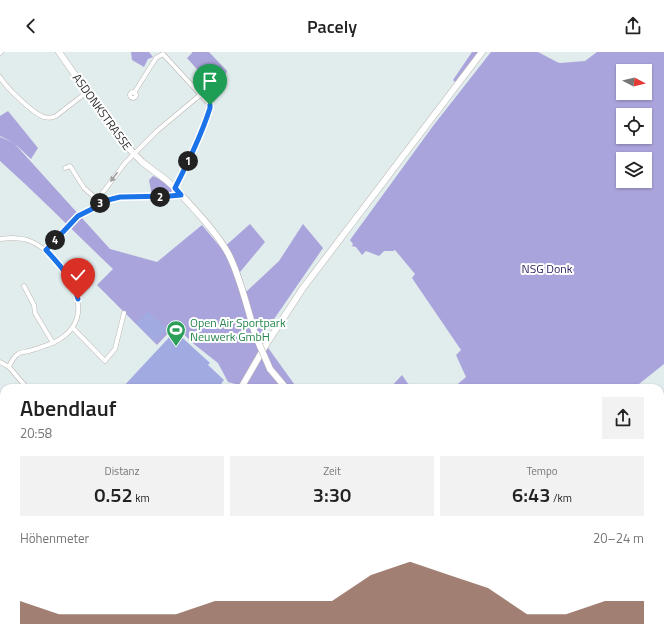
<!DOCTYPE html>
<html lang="de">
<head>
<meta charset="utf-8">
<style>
  :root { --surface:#fff; --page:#f2f2f2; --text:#222; --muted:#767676; --accent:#7a4a39 }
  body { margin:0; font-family:"Titillium Web",sans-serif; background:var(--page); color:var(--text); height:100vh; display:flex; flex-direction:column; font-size:15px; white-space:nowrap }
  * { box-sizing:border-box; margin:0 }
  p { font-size:13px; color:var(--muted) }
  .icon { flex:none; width:22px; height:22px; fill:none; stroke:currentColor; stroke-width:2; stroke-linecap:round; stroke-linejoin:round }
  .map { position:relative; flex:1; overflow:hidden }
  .details { position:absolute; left:0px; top:332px; width:664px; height:256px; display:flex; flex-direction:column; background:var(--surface); border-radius:12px 12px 0 0; box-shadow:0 1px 3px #0004 }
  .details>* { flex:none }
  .needle { width:26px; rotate:97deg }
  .buttons { position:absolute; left:616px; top:12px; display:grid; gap:8px }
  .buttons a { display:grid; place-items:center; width:36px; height:36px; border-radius:0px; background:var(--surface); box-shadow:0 1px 3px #0004; font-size:20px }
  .pin { position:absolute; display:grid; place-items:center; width:34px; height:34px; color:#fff; margin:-41px -17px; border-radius:50% 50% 50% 0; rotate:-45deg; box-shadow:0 0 4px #0007 }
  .pin .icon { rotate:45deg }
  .km { position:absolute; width:20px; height:20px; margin:-10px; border-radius:50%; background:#222; color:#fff; font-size:11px; line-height:20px; text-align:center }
  .round { display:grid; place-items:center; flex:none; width:42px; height:42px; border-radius:0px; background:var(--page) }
  .headline { display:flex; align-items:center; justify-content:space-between; height:68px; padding:0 20px }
  h1 { font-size:22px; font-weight:600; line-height:30px }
  .metrics { display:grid; grid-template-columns:repeat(3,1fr); gap:6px; height:68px; padding:4px 20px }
  .metrics div { display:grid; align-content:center; border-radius:0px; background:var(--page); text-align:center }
  .metrics b { font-size:20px; font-weight:600 }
  .metrics small { font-size:11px; font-weight:400 }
  .metrics p { font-size:11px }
  .chart { height:112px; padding:8px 20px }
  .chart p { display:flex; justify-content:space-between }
  .chart svg { width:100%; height:72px; margin-top:4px; fill:var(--accent); opacity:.7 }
  header { display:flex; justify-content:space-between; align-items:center; height:52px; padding:0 20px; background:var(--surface); font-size:18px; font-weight:600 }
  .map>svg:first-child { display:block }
</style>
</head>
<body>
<header><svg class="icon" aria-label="back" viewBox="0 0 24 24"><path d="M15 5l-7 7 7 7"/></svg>Pacely<svg class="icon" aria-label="share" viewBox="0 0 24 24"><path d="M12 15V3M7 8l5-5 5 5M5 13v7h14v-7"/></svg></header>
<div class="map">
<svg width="664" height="588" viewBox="0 0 664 588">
  <rect width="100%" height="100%" fill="#e1eced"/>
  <path fill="#aaa4dc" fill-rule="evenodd" d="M 131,0 L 149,0 L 153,5 L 148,7 L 144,15 L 132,8 Z
    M 192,0 L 209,0 L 227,19 L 219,42 L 187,6 L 192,1 Z
    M 472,0 L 478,0 L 455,30 L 453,28 Z
    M 491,0 L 538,0 L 557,10 L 560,11 L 585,9 L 597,0 L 664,0 L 664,312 L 634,336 L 453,336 L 466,325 L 456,303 L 461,298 L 412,226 L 415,222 L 395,198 L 393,199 L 384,199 L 379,204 L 366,199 L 362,203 L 356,195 L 352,194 L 353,192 L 350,188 L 433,74 ZM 623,19 L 645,19 L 645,41 L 623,41 ZM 623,63 L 645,63 L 645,85 L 623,85 ZM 623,107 L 645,107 L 645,129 L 623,129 Z
    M 8,59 L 38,96 L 31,107 L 14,91 L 0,84 L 0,64 Z
    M 0,85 L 14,91 L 110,197 L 157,210 L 202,173 L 222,197 L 250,172 L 265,190 L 240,220 L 246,239 L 247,239 L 279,209 L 303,172 L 323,196 L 261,286 L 297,336 L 250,336 L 228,330 L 218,311 L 195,293 L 175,274 L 157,293 L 97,233 L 113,217 C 75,181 39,144 0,109 Z
    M 153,124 L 160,127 L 172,138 L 171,142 L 152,144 L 149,128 Z
    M 402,323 L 411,336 L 390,336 Z
    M 112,584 L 135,584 L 132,588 L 110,588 Z
    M 195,584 L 213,584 L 209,588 L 189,588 Z
    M 449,584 L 530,584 L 527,588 L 452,588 Z
    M 540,584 L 573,584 L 574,588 L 537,588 Z"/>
  <path fill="#a2aae2" d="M 148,259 L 167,277 L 155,290 L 136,271 Z
    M 175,279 L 210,311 L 208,313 L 224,328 L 218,336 L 122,336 Z"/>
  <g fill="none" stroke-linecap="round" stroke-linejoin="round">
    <defs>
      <path id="street" d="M 0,1 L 1,0
        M 0,25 C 6,35 32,61 44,65 C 48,66 52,66 56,64 L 87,40
        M130 43a3 3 0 1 1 6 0a3 3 0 1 1-6 0Z
        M 134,41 L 156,6 L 163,2 L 210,53 L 210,56 C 201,84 188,110 175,136
        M 65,116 L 70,114 L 84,136 L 100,150
        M 100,150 L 120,145 L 170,144 L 181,143
        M 0,187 C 10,186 21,185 30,189 C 57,200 93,248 72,276 C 62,290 45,294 29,299 C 26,300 21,300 18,302 C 13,305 11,310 9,315
        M 46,198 L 78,164 L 98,154 L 100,150 L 101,143 L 125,111 L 157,79 L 200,43
        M 24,234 L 34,253 L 35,261 L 53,291
        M 73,276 L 105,309 L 115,297 L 124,261
        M 0,310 L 9,315 L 27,336
        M 660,398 L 664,405
        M 0,452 L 4,468
        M 0,482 L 4,481
        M 0,543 L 4,544"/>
      <path id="secondary" d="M 59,0 L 119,86 L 142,110 L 166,128 L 175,136 C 192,155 217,180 229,203 C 241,227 248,259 256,285
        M 270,317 L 286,336
        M 241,336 L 267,291 L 303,236 L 482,0
        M 660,449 L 664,448
        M 106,588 L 108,584
        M 531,588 L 535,584"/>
    </defs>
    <use href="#street" stroke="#bbb4b1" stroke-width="5"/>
    <use href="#secondary" stroke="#bbb4b1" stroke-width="7"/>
    <use href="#street" stroke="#fff" stroke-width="4"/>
    <use href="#secondary" stroke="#fff" stroke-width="6"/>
    <defs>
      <path id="secondary-bridge" d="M 256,285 L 270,317"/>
    </defs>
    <use href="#secondary-bridge" stroke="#bbb4b1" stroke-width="7" stroke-linecap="butt"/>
    <use href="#secondary-bridge" stroke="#fff" stroke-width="6"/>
  </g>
  <defs><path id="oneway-solid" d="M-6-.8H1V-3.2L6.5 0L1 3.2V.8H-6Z"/></defs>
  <use fill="#a0a0a0" href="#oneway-solid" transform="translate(114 125) rotate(127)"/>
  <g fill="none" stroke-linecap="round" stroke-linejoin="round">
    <defs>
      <path id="route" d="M 78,247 C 73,227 59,212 46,198 L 78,164 L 98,154 L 100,150 L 120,145 L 170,144 L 181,143 L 175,136 C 188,110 201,84 210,56 L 210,53"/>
    </defs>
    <use href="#route" stroke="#fff" stroke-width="8"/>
    <use href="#route" stroke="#1a73e8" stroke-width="5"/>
  </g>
  <defs>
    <symbol id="stadium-pin" viewBox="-11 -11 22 30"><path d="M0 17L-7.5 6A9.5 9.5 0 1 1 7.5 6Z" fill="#2e9e5b" stroke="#fff"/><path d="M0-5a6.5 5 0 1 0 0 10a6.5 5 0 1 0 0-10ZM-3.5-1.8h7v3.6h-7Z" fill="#fff"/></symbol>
  </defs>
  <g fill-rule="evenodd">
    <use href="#stadium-pin" x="165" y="267" width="22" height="30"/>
  </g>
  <g text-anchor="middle" stroke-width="4" stroke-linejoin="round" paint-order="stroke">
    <g font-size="12" fill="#2d2d2d" stroke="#fff">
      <text transform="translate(102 60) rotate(54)" y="4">ASDONKSTRASSE</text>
    </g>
    <g font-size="12" fill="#332463" stroke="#fff">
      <text x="547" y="221">NSG Donk</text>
    </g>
    <g font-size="12" fill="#27864d" stroke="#fff" text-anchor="start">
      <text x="190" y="275">Open Air Sportpark<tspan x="190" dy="14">Neuwerk GmbH</tspan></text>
    </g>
  </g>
</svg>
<div class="buttons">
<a><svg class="needle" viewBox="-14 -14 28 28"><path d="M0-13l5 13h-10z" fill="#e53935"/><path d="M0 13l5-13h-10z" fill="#767676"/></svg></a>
<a><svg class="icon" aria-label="locate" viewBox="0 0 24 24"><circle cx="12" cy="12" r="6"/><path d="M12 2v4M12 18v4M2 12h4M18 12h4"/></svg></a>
<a><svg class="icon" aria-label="layers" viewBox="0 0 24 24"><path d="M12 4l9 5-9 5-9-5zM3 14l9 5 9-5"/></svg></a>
</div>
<div class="pin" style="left:210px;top:53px;background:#1e9e55"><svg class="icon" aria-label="arrive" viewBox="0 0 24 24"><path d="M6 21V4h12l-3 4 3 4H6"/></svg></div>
<div class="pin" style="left:78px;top:247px;background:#d93025"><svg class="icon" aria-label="check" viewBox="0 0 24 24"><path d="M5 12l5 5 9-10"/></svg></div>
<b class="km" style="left:188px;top:109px">1</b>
<b class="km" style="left:160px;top:145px">2</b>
<b class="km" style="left:100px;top:151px">3</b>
<b class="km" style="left:55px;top:188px">4</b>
<section class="details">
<div class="headline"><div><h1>Abendlauf</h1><p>20:58</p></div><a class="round"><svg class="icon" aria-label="share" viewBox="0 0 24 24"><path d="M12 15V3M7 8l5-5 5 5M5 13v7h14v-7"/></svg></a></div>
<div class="metrics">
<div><p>Distanz</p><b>0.52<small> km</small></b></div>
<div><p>Zeit</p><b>3:30</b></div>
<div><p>Tempo</p><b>6:43<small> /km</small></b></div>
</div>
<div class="chart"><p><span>Höhenmeter</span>20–24 m</p>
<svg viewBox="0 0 160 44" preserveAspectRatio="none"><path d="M0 44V30L10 38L20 38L30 38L40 38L50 30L60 30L70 30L80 30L90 14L100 6L110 14L120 22L130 38L140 38L150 30L160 30V44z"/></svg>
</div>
</section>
</div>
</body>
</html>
